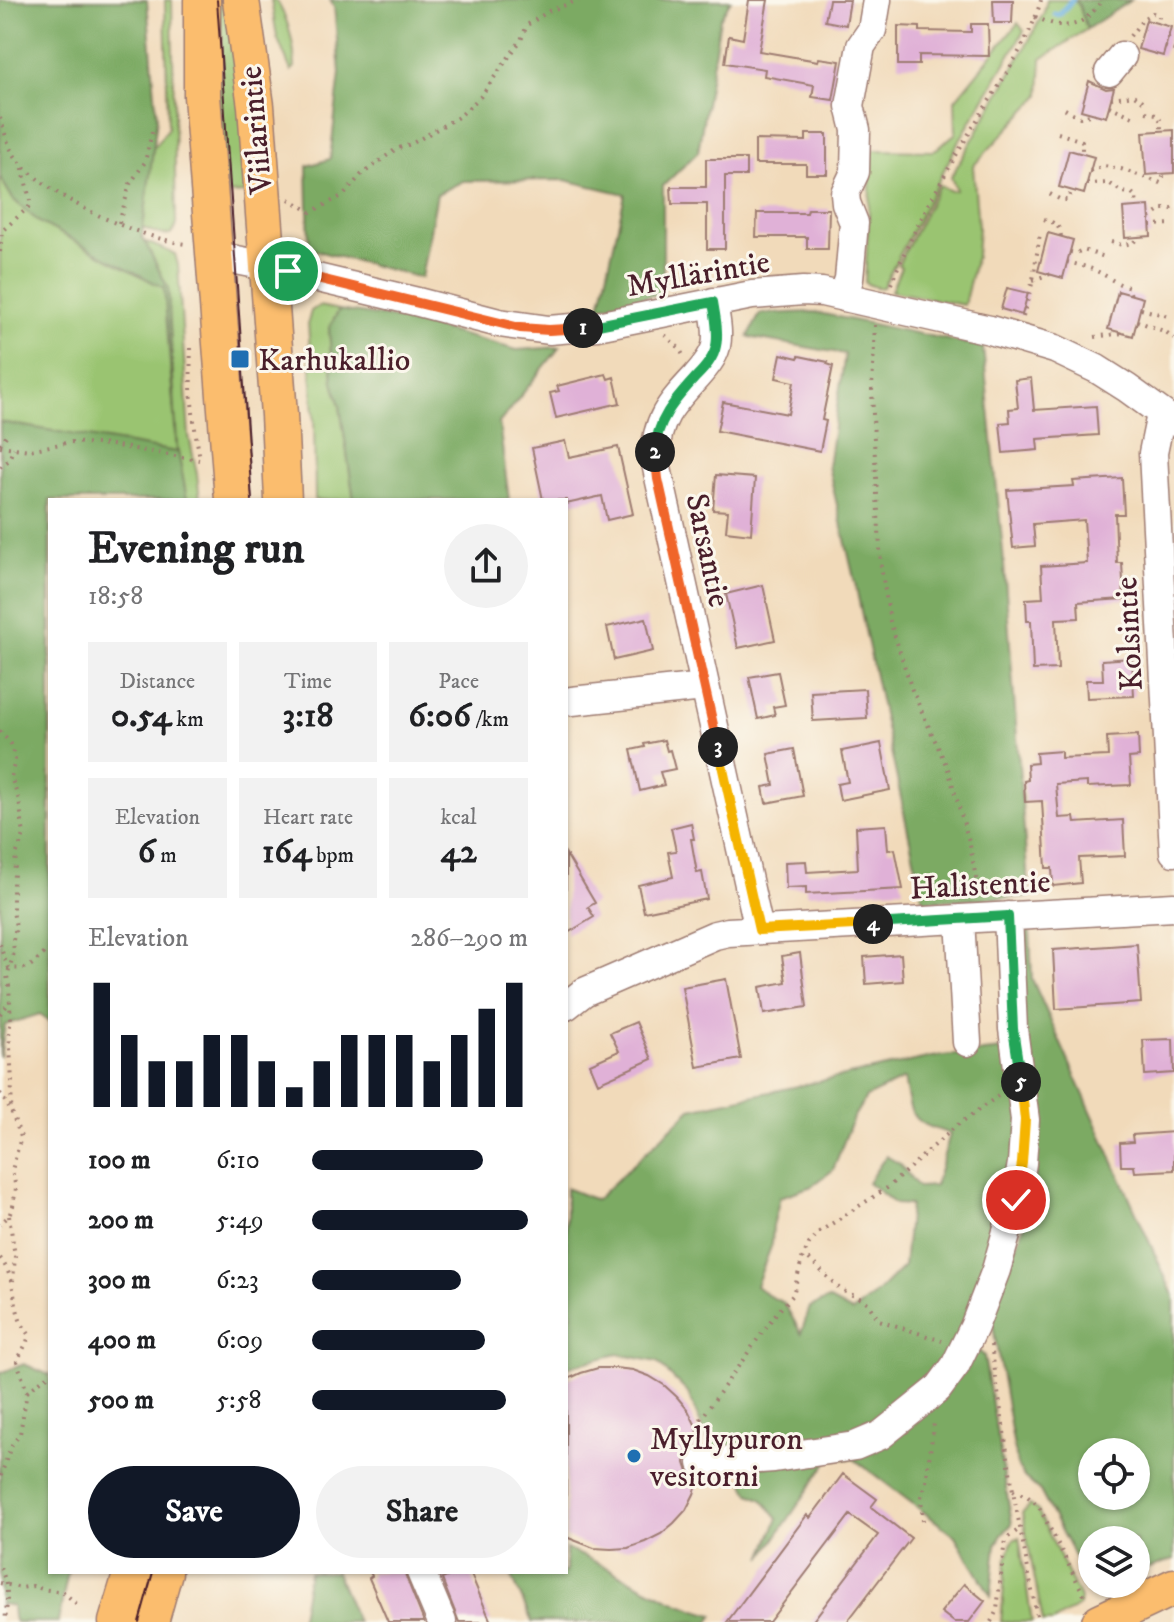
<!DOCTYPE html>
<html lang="en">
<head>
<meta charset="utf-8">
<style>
  :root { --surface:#fff; --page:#f2f2f2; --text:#202124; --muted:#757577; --accent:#111827 }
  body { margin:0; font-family:"IM FELL DW Pica",serif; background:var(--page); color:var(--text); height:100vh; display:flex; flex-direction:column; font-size:30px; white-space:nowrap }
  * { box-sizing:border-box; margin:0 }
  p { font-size:26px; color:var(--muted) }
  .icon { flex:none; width:44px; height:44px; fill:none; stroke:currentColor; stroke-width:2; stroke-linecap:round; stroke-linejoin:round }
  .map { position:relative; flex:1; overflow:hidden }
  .sheet { position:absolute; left:48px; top:498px; width:520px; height:1076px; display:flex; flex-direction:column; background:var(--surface); border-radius:0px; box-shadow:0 2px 6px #0004 }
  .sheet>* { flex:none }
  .tools { position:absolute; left:1078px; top:1438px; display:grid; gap:16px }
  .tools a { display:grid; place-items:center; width:72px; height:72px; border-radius:50%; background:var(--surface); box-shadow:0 2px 6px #0004; font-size:40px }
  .pin { position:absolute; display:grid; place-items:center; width:68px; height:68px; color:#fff; margin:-34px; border:4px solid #fff; border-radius:50%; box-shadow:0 2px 8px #0007 }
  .km { position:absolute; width:40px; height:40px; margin:-20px; border-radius:50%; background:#222; color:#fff; font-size:22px; line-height:40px; text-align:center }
  .round { display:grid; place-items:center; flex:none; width:84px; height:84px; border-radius:42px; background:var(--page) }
  .headline { display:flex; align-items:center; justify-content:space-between; height:136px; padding:0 40px }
  h1 { font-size:44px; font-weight:800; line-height:60px }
  .stats { display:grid; grid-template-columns:repeat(3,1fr); gap:12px; height:136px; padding:8px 40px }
  .stats div { display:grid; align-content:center; border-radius:0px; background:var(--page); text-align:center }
  .stats b { font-size:34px; font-weight:800 }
  .stats small { font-size:22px; font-weight:400 }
  .stats p { font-size:22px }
  .chart { height:224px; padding:16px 40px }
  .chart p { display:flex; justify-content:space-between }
  .chart svg { width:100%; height:144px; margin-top:8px; stroke:var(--accent); stroke-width:6 }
  .button { display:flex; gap:16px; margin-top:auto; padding:16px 40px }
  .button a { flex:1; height:92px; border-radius:48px; background:var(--accent); color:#fff; font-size:32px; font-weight:800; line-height:92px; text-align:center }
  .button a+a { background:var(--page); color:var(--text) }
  ul { padding:0 40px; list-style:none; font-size:26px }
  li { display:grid; grid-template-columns:128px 96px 1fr; align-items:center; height:60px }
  li i { height:20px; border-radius:10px; background:var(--accent) }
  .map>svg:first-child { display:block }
</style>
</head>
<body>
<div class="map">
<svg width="1174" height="1622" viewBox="0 0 1174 1622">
  <rect width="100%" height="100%" fill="#fbf7ec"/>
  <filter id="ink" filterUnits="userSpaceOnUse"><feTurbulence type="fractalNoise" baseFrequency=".0125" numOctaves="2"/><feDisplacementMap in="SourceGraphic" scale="16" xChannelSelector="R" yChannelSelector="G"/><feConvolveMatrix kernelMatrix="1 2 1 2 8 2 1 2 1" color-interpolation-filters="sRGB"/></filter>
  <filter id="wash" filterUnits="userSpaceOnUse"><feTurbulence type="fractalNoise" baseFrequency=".006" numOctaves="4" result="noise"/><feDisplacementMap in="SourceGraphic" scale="32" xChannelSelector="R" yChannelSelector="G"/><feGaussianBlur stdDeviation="1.8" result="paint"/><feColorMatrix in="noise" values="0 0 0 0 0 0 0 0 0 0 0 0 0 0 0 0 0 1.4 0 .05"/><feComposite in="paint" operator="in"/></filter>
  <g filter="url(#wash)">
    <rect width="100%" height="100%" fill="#f1daba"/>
    <path fill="#9ac471" stroke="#72724e" stroke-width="2" d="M 165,0 L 172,0 L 176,224 C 174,243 155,232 143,228 L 153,149 L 168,128 Z
      M 211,0 L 234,0 L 247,193 L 226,194 Z
      M 271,0 L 276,0 C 289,20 294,43 295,67 L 291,71 L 277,37 Z
      M 1047,0 L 1074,0 L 1079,5 L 1087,29 L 1042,59 L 1040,95 L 973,166 L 978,227 L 976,256 L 964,305 L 891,291 L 901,267 L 898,265 L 939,185 L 951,191 L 956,190 L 951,177 L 1025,48 L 1044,12 Z
      M 1018,23 L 1024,31 L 958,143 L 883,287 L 878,288 L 865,283 L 872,150 L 934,151 L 956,133 L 955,100 Z
      M 0,177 L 13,199 L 39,222 L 165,288 L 174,409 L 168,288 L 144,241 L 175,254 L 178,265 L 189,436 L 197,474 L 200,500 L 187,500 L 178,451 L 177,453 L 0,422 Z
      M 319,306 L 339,310 L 329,328 L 333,382 L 340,406 L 354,500 L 315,500 L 314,415 L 308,322 L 311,311 Z
      M 1029,1505 L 1038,1511 L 1080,1598 L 1079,1606 L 1053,1622 L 1043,1622 L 1022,1513 Z
      M 1019,1537 L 1032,1622 L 1001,1622 L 1006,1562 L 1012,1541 Z"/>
    <path fill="#7baa63" stroke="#626447" stroke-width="2" fill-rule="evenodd" d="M 0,0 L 147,0 L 157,118 L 142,236 L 168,288 L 177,446 L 187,500 L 50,500 L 50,1048 L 50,1022 L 40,1014 L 5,1025 L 0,1057 L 0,422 L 177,452 L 164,288 L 39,222 L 13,199 L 0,177 Z
      M 330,0 L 731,0 L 720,19 L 698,152 L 663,186 L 663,293 L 600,307 L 625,194 L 565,180 L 463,181 L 437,194 L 421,278 L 309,249 L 307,166 L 330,159 L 340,73 L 334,6 Z
      M 1074,0 L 1131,0 L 1087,29 L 1079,5 Z
      M 339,310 L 407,320 L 517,350 L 560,347 L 499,423 L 509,500 L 354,500 L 340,406 L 333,382 L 329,328 Z
      M 814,312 L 983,347 L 1003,551 L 1029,897 L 923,901 L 855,583 L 828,466 L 845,354 L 748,337 L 760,314 Z
      M 1015,932 L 1030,932 L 1032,979 L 1174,1297 L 1174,1559 L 1136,1573 L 1136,1540 L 1092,1540 L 1092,1584 L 1109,1584 L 1092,1590 L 1040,1491 L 1024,1477 L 1017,1465 L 991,1314 L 1031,1208 L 1036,1169 L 1035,1144 L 980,1296 L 946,1356 L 919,1392 L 892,1414 L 840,1440 L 713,1454 L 688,1393 L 657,1362 L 618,1354 L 566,1367 L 566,1317 L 572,1315 L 566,1295 L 566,1188 L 596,1200 L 691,1109 L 932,1057 L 1003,1050 ZM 904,1079 C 912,1121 909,1120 950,1134 L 935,1186 L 918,1187 L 900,1164 L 886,1156 L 868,1182 L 895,1204 L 910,1205 L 904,1266 L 877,1293 L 852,1312 L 828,1299 L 810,1307 L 801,1333 L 784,1303 L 769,1296 L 756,1286 L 772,1244 L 773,1226 L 780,1197 L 812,1186 L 833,1170 L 853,1118 L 866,1097 ZM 1092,1452 L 1136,1452 L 1136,1496 L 1092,1496 Z
      M 978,1350 L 984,1356 L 1012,1524 L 1002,1535 L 996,1545 L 991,1596 L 955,1536 L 854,1459 L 829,1459 L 762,1558 L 778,1518 L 763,1500 L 750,1494 L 743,1481 L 755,1467 L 825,1457 Z
      M 24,1364 L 49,1375 L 50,1373 L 50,1572 L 68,1572 L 58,1622 L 16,1622 L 13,1618 L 12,1606 L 2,1604 L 0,1606 L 0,1373 Z
      M 566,1549 C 617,1568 661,1602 714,1615 L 709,1622 L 532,1622 L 510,1572 L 566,1572 Z
      M 309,1572 L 336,1572 L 357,1622 L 297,1622 L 301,1616 Z"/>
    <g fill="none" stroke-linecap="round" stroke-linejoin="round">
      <path stroke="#67afde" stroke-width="6" d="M 1055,14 L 1060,14 L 1072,0"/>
    </g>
    <g id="blocks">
      <path fill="#e0b1d7" d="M 749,0 L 768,0 L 759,51 L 818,61 L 819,58 L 840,61 L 833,100 L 812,97 L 814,85 L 764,76 L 765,69 L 725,63 L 729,36 L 743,39 Z
        M 829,0 L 850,0 L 846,25 L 825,21 Z
        M 993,0 L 1013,0 L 1012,23 L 994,23 Z
        M 1146,20 L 1171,27 L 1163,56 L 1138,49 Z
        M 971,24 L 988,24 L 989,56 L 919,55 L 919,65 L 898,65 L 898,26 L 920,27 L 920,31 L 971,32 Z
        M 1089,81 L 1106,89 L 1114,88 L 1106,117 L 1081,110 Z
        M 1174,130 L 1174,173 L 1146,175 L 1143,132 Z
        M 806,134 L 827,134 L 827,174 L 806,174 L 806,164 L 755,164 L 755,140 L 806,141 Z
        M 1069,150 L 1094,157 L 1084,194 L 1059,187 Z
        M 706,159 L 746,159 L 746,176 L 725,176 L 725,249 L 707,249 L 707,204 L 672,204 L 671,187 L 706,187 Z
        M 1149,206 L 1151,236 L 1125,238 L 1123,208 Z
        M 808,209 L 829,209 L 828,249 L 807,249 L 807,237 L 756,237 L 757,213 L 807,213 Z
        M 1048,233 L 1073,240 L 1063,278 L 1038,271 Z
        M 1007,288 L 1028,293 L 1022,315 L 1001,309 Z
        M 1118,291 L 1143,298 L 1133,336 L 1108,329 Z
        M 781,354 L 798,358 L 799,356 L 828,362 L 827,364 L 833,366 L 822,420 L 826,421 L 820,451 L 717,431 L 723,402 L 788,414 L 794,382 L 776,378 Z
        M 606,374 L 608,379 L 614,377 L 620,403 L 556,418 L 550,393 L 559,391 L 557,386 Z
        M 1031,378 L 1034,410 L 1096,406 L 1098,435 L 1037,439 L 1038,450 L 1003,453 L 1000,423 L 1010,422 L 1009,409 L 1018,408 L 1015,380 Z
        M 565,441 L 569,457 L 618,447 L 633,514 L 607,520 L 602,496 L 566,504 L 566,500 L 543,500 L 532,448 Z
        M 716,475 L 755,478 L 751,534 L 726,531 L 728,511 L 713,510 Z
        M 1122,478 L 1124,514 L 1115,514 L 1117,563 L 1122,563 L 1124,599 L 1078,602 L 1079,618 L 1056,619 L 1058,669 L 1033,670 L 1031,621 L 1027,621 L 1026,599 L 1043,598 L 1041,566 L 1087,563 L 1084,520 L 1033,524 L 1035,546 L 1013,548 L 1007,490 L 1074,486 L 1073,481 Z
        M 763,585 L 775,640 L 738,648 L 726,594 Z
        M 646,618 L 653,651 L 614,660 L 607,627 Z
        M 1132,658 L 1134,696 L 1087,698 L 1086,680 L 1103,680 L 1102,660 Z
        M 778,672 L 785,705 L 773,707 L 775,715 L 758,719 L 749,677 Z
        M 865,689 L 867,718 L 813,721 L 811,692 Z
        M 1138,735 L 1139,757 L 1129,758 L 1131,785 L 1087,787 L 1087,782 L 1056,784 L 1059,818 L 1074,817 L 1075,823 L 1123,820 L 1125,856 L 1079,858 L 1081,883 L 1053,886 L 1052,868 L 1046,868 L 1042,801 L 1025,802 L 1024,781 L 1028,780 L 1027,764 L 1037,763 L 1036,753 L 1061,751 L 1061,758 L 1108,756 L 1107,737 Z
        M 664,740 L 667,751 L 670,750 L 675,769 L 660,772 L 664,785 L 640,791 L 631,750 L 645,747 L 644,744 Z
        M 881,743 L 890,790 L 840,800 L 837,784 L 848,782 L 842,751 Z
        M 794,749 L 803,796 L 766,803 L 763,787 L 774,785 L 768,754 Z
        M 691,823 L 694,839 L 691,839 L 697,873 L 702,872 L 707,899 L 644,912 L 638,885 L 673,877 L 668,852 L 676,851 L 671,828 Z
        M 886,825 L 888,850 L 895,849 L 903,889 L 806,894 L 806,887 L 786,888 L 785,862 L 806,861 L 807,872 L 858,869 L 856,827 Z
        M 566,854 L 595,903 L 588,907 L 594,917 L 566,934 Z
        M 1137,944 L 1141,1003 L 1056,1009 L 1053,950 Z
        M 800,953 L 807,1007 L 764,1014 L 760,987 L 786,982 L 782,956 Z
        M 901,954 L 903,981 L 866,984 L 864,957 Z
        M 726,979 L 741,1059 L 697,1067 L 682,987 Z
        M 636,1022 L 652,1059 L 598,1083 L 590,1064 L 619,1051 L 610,1033 Z
        M 1173,1039 L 1174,1073 L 1145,1075 L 1143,1040 Z
        M 1174,1132 L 1174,1170 L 1135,1172 L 1134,1166 L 1121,1166 L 1120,1143 L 1133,1142 L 1132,1135 Z
        M 598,1368 L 615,1368 L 633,1370 L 649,1376 L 664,1385 L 677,1397 L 688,1410 L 696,1426 L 701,1443 L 701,1446 L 692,1449 L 686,1456 L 685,1463 L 688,1472 L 694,1478 L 699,1479 L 694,1494 L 686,1510 L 674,1523 L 661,1534 L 645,1542 L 628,1548 L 611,1549 L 594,1548 L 566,1537 L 566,1380 L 581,1373 Z
        M 843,1474 L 877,1499 L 871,1507 L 911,1538 L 847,1622 L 812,1622 L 878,1535 L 850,1515 L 769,1622 L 727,1622 L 807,1515 L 810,1518 Z
        M 370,1572 L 404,1572 L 424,1622 L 388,1622 L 369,1578 L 372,1576 Z
        M 458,1572 L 470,1572 L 491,1622 L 459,1622 L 442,1579 Z
        M 964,1584 L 985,1601 L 969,1622 L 954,1622 L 941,1612 Z"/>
    </g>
  </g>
  <g filter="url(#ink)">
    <use href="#blocks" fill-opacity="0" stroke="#9e7c72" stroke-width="2"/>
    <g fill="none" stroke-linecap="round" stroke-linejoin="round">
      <defs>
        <path id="minor" d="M 1109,72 L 1122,56
          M 216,256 L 267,266 L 418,302 L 499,323 L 549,330 L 597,326 L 752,295 L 803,291 L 822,292 L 990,330 L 1055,349 L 1097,369 L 1127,388 L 1174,422
          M 843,297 L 849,279 L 854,223 L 846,203 L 845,193 L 855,172 L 856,130 L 850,106 L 861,46 L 872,30 L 877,0
          M 713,302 C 715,316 719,332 716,346 C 713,358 704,368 696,377 C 670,405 656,420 655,459 L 759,930
          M 1161,414 L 1153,453 L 1174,852
          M 572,701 L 704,687
          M 960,919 L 967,1042
          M 566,1006 L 584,992 L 598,986 L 715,935 L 728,932 L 1174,907
          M 702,1463 L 774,1458 L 855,1446 L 881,1435 L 906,1415 L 938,1389 L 955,1366 L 974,1327 L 996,1270 L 1016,1200 L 1022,1163 L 1025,1120 L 1013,1029 L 1008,916
          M 421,1572 L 442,1622"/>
        <path id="major" d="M 202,0 L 202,96 L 233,500
          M 241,0 L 256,106 L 279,415 L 283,500
          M 117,1622 L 132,1572
          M 150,1622 L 164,1572
          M 1100,1622 L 1174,1587"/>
      </defs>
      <use href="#minor" stroke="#9e7c72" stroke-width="31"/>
      <use href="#major" stroke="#9e7c72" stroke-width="39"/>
      <path stroke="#9e7c72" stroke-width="4" stroke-dasharray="2 6" stroke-linecap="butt" d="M 1035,17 C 1066,31 1082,29 1102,0
        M 1130,36 L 1144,18 L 1153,13 L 1159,16 L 1158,24
        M 1168,37 L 1174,36
        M 1165,47 L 1174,50
        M 1111,98 L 1134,95 L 1146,103
        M 1109,106 L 1138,119
        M 1065,109 L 1080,117 L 1095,114
        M 1146,112 L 1156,114 L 1161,121 L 1161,131
        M 0,118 C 4,129 7,143 13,153 C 40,195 138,238 186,244
        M 1058,133 L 1082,141 L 1082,153
        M 1090,171 L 1104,166 L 1121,169 L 1161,183 L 1164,174
        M 1087,184 L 1109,183 L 1122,192 L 1132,193 L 1136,197 L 1137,207
        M 1050,194 L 1061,200 L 1068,200 L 1071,191
        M 289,199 L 311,212 L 344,195 L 361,175 L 396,149 L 411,144 L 460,116 L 481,96 L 521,40 L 527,25 L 549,11 L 579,0
        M 1150,218 L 1163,209 L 1172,209 L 1174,214
        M 1044,219 C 1055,223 1060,225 1061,237
        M 119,223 L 130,184 L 145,162 L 153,128
        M 1150,225 L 1174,224
        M 1111,242 L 1122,245 L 1133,243 L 1138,237
        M 0,252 L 2,231 L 31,205 L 22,165
        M 1070,252 L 1076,253 L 1083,250 L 1108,258
        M 1067,262 C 1075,264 1084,266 1092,269 C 1105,274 1114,283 1128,287 L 1131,295
        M 1033,280 L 1050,274
        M 891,284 C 914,227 946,172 977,120 C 1000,83 1030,41 1041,0
        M 1141,309 L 1172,317
        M 1023,317 L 1033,280 L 1040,233
        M 1137,321 L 1166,332 L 1174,338
        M 875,325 L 872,388 L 874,440 L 881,567 L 890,621 L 912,690 L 948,769 L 970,845 L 979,896
        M 665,335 L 679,348 L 683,355
        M 1095,337 L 1122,333
        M 191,348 C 189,385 193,422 200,458
        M 0,444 L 6,436
        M 0,446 L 29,450 L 71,442 L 111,445 L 199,460
        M 0,467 L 8,461 L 14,448
        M 0,731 L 11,744 L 15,760 L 11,777 L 19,800 L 24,835 L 16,855 L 13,884 L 13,911 L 16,927 L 13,940 L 14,953 L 7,976 L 9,986 L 11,1021 L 9,1030 L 12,1082 L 11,1111 L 21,1137 L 12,1170 L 16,1188 L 13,1206 L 9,1216 L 0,1224
        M 0,944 L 4,958 L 9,968 C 36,971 32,960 50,950
        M 0,1014 L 9,1003
        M 0,1093 L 9,1108
        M 9,1216 L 15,1256 L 13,1281
        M 0,1258 C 15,1278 12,1294 19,1316 C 20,1322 25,1328 29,1334 L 27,1342 L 17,1361 L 27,1392 L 20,1434 L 11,1446 L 0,1478
        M 809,1259 L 841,1290 L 866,1301 L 879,1320 L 942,1341
        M 991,1345 L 1013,1491 L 1038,1622
        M 27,1392 L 50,1374
        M 696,1426 L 774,1316 L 793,1295 L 802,1259 L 809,1244 L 819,1232 L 887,1188 L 955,1127 L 998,1096
        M 1013,1491 L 1027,1496 L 1038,1505 L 1086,1599
        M 923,1521 L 921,1497 L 926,1482 L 934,1423
        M 0,1568 C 10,1586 7,1602 5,1622
        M 0,1583 L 21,1588 L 33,1586 L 42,1589 L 63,1592 L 77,1604
        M 991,1622 L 997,1610 L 1004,1548 L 1007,1538 L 1021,1528"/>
      <use href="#minor" stroke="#fff" stroke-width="28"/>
      <use href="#major" stroke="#fbbd6e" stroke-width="36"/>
      <path stroke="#4a1f2b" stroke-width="2" d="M 217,0 L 252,500
        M 139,1622 L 153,1572"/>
    </g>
  </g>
  <g fill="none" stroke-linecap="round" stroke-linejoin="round" filter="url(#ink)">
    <defs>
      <path id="split-1" d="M 288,271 L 520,328 L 549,330 L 583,328"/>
      <path id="split-2" d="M 583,328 L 713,302 C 715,315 719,332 716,346 C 714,358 705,368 696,377 C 676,399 656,420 655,452"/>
      <path id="split-3" d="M 655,452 L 658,479 L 718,747"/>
      <path id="split-4" d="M 718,747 L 759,930 L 873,924"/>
      <path id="split-5" d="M 873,924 L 1008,916 L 1013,1029 L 1021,1082"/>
      <path id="split-6" d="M 1016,1200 L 1022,1163 L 1025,1120 L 1021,1082"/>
    </defs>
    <use href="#split-1" stroke="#fff" stroke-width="16"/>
    <use href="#split-2" stroke="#fff" stroke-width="16"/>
    <use href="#split-3" stroke="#fff" stroke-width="16"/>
    <use href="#split-4" stroke="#fff" stroke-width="16"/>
    <use href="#split-5" stroke="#fff" stroke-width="16"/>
    <use href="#split-6" stroke="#fff" stroke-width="16"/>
    <use href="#split-1" stroke="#f0652b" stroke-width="10"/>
    <use href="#split-2" stroke="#22a559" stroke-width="10"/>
    <use href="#split-3" stroke="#f0652b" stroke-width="10"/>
    <use href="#split-4" stroke="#f5b400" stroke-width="10"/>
    <use href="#split-5" stroke="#22a559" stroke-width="10"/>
    <use href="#split-6" stroke="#f5b400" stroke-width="10"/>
  </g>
  <g fill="#1f6fb2" stroke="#fbf7ec" stroke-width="3">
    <rect x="230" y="349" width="20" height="20" rx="4"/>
    <circle cx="634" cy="1456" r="8"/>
  </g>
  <g text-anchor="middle" stroke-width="6" stroke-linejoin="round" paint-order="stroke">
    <g font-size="32" fill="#4a1f2b" stroke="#fbf7ec">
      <text transform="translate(255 130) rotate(-95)" y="11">Viilarintie</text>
      <text transform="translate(698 273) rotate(-10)" y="11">Myllärintie</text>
      <text transform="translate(709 550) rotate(78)" y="11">Sarsantie</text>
      <text transform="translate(1128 634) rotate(-93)" y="11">Kolsintie</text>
      <text transform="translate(980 884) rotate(-3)" y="11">Halistentie</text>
    </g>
    <g font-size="32" fill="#4a1f2b" stroke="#fbf7ec" text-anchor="start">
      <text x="258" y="370">Karhukallio</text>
      <text x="650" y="1449">Myllypuron<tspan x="650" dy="37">vesitorni</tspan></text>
    </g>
  </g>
</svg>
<div class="tools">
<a><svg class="icon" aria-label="locate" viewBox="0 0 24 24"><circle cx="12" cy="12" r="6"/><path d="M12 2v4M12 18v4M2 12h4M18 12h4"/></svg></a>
<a><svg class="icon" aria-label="layers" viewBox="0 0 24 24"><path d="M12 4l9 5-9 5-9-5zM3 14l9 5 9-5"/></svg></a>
</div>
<div class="pin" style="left:288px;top:271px;background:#1e9e55"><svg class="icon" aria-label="arrive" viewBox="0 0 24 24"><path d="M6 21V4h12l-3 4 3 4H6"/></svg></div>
<div class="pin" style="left:1016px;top:1200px;background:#d93025"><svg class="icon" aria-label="check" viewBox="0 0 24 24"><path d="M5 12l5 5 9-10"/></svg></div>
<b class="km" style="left:583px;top:328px">1</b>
<b class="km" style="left:655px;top:452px">2</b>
<b class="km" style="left:718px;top:747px">3</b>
<b class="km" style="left:873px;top:924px">4</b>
<b class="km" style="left:1021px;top:1082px">5</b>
<section class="sheet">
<div class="headline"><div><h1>Evening run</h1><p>18:58</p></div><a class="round"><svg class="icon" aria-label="share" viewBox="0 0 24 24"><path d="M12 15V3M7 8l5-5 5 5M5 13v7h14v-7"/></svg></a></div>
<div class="stats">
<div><p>Distance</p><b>0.54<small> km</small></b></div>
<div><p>Time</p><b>3:18</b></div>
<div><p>Pace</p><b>6:06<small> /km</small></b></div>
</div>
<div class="stats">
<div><p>Elevation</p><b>6<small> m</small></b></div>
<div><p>Heart rate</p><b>164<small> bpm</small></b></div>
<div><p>kcal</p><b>42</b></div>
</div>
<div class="chart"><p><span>Elevation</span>286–290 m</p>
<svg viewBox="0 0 160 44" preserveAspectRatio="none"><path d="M5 44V6M15 44V22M25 44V30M35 44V30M45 44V22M55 44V22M65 44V30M75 44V38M85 44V30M95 44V22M105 44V22M115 44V22M125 44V30M135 44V22M145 44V14M155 44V6"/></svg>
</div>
<ul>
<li><b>100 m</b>6:10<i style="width:79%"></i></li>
<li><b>200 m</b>5:49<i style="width:100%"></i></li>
<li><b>300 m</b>6:23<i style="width:69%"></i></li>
<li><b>400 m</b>6:09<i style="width:80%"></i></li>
<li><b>500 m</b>5:58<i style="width:90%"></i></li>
</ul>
<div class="button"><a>Save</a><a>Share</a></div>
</section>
</div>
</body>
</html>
